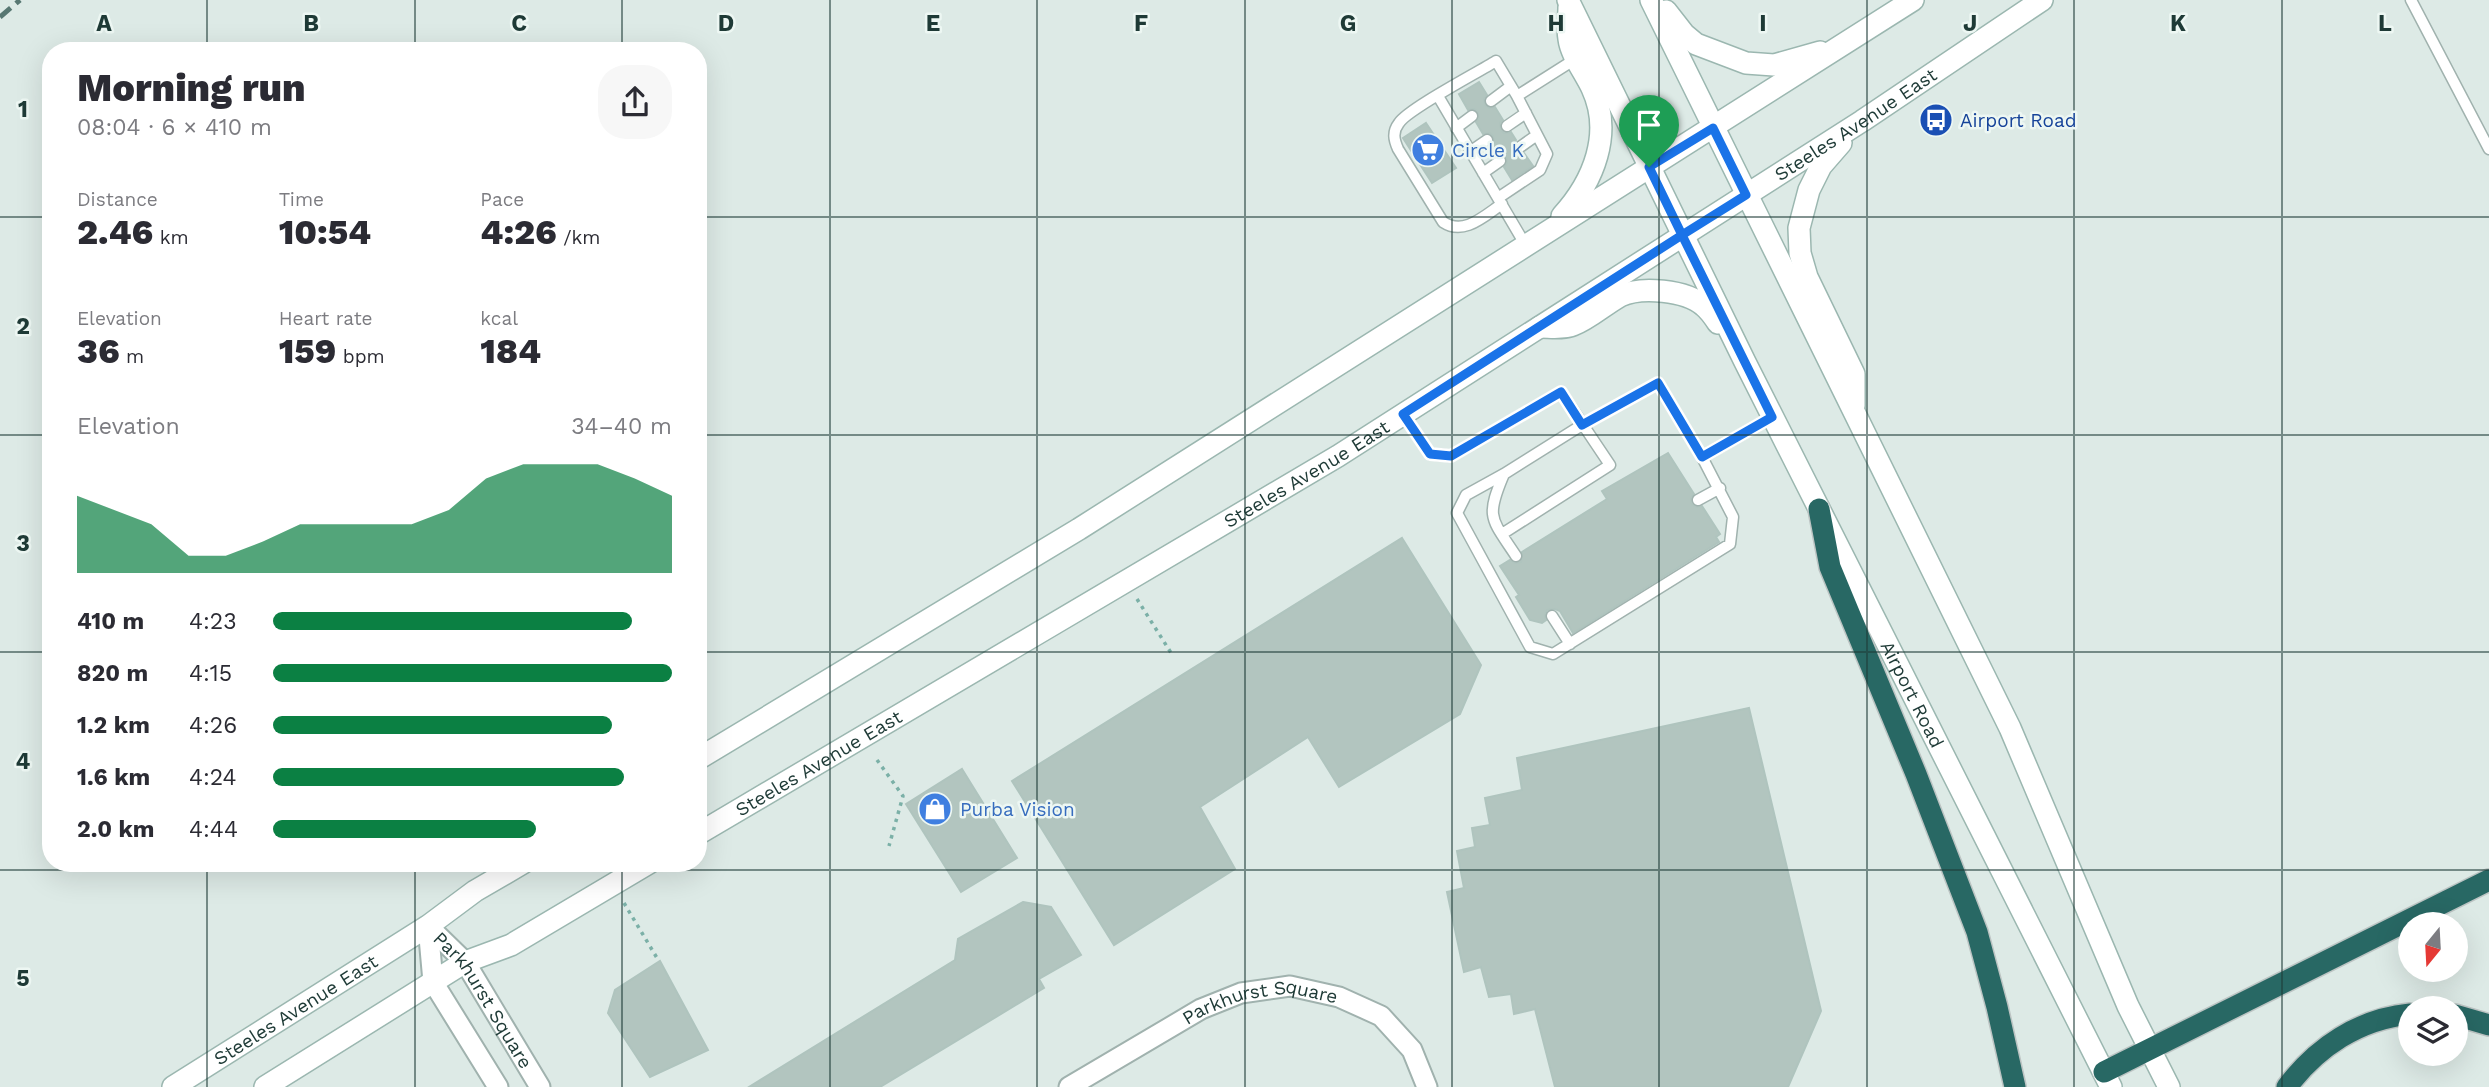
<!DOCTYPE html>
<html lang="en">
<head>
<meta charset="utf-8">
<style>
  :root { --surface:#fff; --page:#f7f7f7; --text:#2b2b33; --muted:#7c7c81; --accent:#0b8043 }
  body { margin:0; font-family:"Work Sans",sans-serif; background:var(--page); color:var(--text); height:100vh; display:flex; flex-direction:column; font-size:26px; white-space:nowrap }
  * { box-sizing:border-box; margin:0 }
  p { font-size:23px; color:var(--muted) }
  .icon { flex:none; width:38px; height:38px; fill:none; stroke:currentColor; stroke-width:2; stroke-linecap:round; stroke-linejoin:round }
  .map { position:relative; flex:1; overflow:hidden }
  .panel { position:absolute; left:42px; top:42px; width:665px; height:830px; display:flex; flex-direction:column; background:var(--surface); border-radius:28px; box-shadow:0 7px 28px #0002 }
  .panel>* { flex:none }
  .needle { width:46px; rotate:198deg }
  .controls { position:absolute; left:2398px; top:912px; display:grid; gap:14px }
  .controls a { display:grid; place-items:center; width:70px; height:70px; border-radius:50%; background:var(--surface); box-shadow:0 7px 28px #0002; font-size:35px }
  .pin { position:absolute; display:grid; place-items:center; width:60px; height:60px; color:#fff; margin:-72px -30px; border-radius:50% 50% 50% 0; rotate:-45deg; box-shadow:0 0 7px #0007 }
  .pin .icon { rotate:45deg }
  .round { display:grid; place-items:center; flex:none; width:74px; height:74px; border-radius:28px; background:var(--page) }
  .head { display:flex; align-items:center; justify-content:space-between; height:119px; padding:0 35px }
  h1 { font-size:38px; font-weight:800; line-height:52px }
  .metrics { display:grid; grid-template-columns:repeat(3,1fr); gap:10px; height:119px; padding:7px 35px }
  .metrics div { display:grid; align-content:center }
  .metrics b { font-size:35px; font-weight:800 }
  .metrics small { font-size:19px; font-weight:400 }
  .metrics p { font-size:19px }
  .chart { height:196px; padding:14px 35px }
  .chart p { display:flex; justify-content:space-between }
  .chart svg { width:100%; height:126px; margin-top:7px; fill:var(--accent); opacity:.7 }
  ul { padding:0 35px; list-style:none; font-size:23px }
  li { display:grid; grid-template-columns:112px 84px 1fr; align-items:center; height:52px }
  li i { height:18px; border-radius:9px; background:var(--accent) }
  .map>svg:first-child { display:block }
</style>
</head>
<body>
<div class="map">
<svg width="2489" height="1087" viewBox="0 0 2489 1087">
  <rect width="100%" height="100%" fill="#ddeae6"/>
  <path fill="#b2c5bf" stroke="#afc4be" stroke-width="2" d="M 1479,82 L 1487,95 L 1484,99 L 1485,105 L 1489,108 L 1495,107 L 1503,120 L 1500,123 L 1501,130 L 1504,133 L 1511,132 L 1516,140 L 1513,145 L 1514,151 L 1518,154 L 1524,153 L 1533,166 L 1512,180 L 1504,167 L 1507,163 L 1506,157 L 1502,154 L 1496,155 L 1491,146 L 1494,143 L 1493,136 L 1490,133 L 1483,134 L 1476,122 L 1479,118 L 1478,112 L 1474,109 L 1468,110 L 1459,94 Z
    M 1426,123 L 1456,168 L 1432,183 L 1403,138 Z
    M 1668,453 L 1694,494 L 1691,499 L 1692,504 L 1697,507 L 1702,506 L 1720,534 L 1716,537 L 1719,542 L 1573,633 L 1560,611 L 1555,609 L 1547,610 L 1545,616 L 1546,620 L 1542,623 L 1530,620 L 1516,597 L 1519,595 L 1500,566 L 1510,560 L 1516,563 L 1521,562 L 1522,552 L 1607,499 L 1602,491 Z
    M 1402,538 L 1481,665 L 1460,714 L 1339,787 L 1308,737 L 1217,796 L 1200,807 L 1235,869 L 1114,945 L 1012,781 Z
    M 1749,708 L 1821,1011 L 1788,1087 L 1555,1087 L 1535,1009 L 1514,1014 L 1511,994 L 1489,997 L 1481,967 L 1464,972 L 1447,892 L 1464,888 L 1457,851 L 1475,847 L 1472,828 L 1490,825 L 1485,798 L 1522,790 L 1517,758 Z
    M 962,769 L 1017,858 L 961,892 L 906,804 Z
    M 1023,902 L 1051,907 L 1081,955 L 1039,979 L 1044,988 L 880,1087 L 749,1087 L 955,960 L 958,939 Z
    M 660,961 L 708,1050 L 650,1077 L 608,1013 L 615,990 Z"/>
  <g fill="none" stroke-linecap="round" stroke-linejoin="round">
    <defs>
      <path id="lane" d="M 2411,0 L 2489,149
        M 1438,96 L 1526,246
        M 1491,101 L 1511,86
        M 1507,126 L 1526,113
        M 1456,128 L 1472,116
        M 1520,147 L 1537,135
        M 1471,151 L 1487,140
        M 1483,173 L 1500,161
        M 1498,198 L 1540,170 L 1547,154 L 1517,96
        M 1502,204 C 1484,216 1464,236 1443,222 L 1398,149 C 1394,140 1392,132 1399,123 C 1408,109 1477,73 1496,61 L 1517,96 L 1577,58
        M 1658,383 L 1702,457 L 1733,517 L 1730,544 L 1553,654 L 1530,647 L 1457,513 L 1466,495 L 1504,474 L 1582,425 Z
        M 1403,414 L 1430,454 L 1451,456 L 1561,392 L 1610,465 L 1502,534
        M 1702,457 L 1772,417
        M 1504,474 C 1485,518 1491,518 1516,556
        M 1698,500 L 1720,488
        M 1552,616 L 1570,644"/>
      <g id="street">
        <path id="s1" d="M 428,926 L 465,962 L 540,1087"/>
        <path d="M 428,926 L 433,982 L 498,1087"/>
        <path id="s2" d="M 1069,1087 L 1201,1009 L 1241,993 L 1290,986 L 1339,997 L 1381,1016 L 1412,1050 L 1427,1087"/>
      </g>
      <g id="secondary">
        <path id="s3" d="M 1568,0 L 1745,362 L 2111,1087"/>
        <path d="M 1651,0 L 2010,728 L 2128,1006 L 2169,1087"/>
        <path d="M 1666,11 L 1684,34 L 1696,44 L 1746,63 L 1774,65 L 1820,52"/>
        <path d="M 1841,143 L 1821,166 L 1809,190 L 1799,228 L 1800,253 L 1807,277 L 1854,374 L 1854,406"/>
        <path d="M 1562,216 C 1594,181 1613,133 1592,88 C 1585,73 1571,55 1569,39 C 1567,29 1569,17 1569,7"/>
        <path d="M 1540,327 C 1550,327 1564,329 1573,325 C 1589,319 1604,305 1620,296 C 1641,286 1686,290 1704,306 C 1709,310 1714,317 1718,323"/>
        <path d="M 698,759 L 1079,529 L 1913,0"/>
        <path id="s4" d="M 698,834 L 1338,456 L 1862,121 L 2042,0"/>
        <path id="s5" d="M 173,1087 L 428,926 L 475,891 L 523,863"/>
        <path d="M 265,1087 L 465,962 L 511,945 L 649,863"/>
      </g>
      <path id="highway" d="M 1819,509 L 1830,567 L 1916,774 L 1977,932 L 1997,1007 L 2015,1087
        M 2455,1015 L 2489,1025
        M 2104,1072 L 2489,880
        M 2287,1087 C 2317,1047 2359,1019 2410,1014"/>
    </defs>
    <use href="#lane" stroke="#a0b2ae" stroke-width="13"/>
    <use href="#street" stroke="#a0b2ae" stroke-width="23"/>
    <use href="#secondary" stroke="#9bb7b0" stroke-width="24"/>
    <use href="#highway" stroke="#bcc4c3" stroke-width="24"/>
    <path stroke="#7bb0a7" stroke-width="3.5" stroke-dasharray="3.5 5" stroke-linecap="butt" d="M 1137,599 L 1173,656
      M 877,760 L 903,796 L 889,846
      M 624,903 L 657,958"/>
    <use href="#lane" stroke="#fff" stroke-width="10"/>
    <use href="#street" stroke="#fff" stroke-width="19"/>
    <use href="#secondary" stroke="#fff" stroke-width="21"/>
    <use href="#highway" stroke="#286864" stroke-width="21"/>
    <path stroke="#577772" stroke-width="5" stroke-dasharray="14 7" stroke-linecap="butt" d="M 0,17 L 20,0"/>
  </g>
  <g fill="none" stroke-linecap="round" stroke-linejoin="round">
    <defs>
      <path id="route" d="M 1649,167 L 1682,235 L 1403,414 L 1430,454 L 1451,456 L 1561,392 L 1582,425 L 1658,383 L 1702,457 L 1772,417 L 1682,235 L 1746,195 L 1713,128 L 1649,167"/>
    </defs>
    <use href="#route" stroke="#fff" stroke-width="14"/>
    <use href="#route" stroke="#1a73e8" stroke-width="9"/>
  </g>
  <path fill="none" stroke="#1e3a36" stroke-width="2" stroke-opacity="0.55" d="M 207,0 L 207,51M 415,0 L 415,51M 622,0 L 622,51M 830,0 L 830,1087M 1037,0 L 1037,1087M 1245,0 L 1245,1087M 1452,0 L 1452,1087M 1659,0 L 1659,1087M 1867,0 L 1867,1087M 2074,0 L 2074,1087M 2282,0 L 2282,1087M 0,217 L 51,217M 698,217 L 2489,217M 0,435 L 51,435M 698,435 L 2489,435M 0,652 L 51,652M 698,652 L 2489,652M 207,863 L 207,1087M 415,863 L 415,1087M 622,863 L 622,1087M 0,870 L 2489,870"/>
  <defs>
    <symbol id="bus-disc" viewBox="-11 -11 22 22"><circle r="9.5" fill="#1a4fb4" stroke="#edf7f3"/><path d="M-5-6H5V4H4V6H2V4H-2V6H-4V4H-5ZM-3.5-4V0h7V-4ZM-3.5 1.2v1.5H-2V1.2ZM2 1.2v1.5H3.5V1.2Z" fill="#fff"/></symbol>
    <symbol id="supermarket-disc" viewBox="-11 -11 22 22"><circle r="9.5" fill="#3f7fe0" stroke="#edf7f3"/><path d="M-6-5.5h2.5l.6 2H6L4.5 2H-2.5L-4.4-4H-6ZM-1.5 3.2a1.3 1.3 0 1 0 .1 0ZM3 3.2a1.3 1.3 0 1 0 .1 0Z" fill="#fff"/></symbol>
    <symbol id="shop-disc" viewBox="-11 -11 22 22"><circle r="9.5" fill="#3f7fe0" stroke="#edf7f3"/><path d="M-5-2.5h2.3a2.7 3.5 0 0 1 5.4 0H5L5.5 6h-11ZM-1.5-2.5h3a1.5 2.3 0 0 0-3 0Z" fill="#fff"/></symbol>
  </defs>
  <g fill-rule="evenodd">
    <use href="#bus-disc" x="1917" y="101" width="38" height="38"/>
    <use href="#supermarket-disc" x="1409" y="131" width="38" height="38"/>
    <use href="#shop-disc" x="916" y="790" width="38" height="38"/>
  </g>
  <g text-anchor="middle" stroke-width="5" stroke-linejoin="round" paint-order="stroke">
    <g font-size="19" fill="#164399" stroke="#edf7f3" text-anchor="start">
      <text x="1960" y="127">Airport Road</text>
    </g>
    <g font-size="19" fill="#1e3a36" stroke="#edf7f3">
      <text dy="7" stroke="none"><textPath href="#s4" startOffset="1358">Steeles Avenue East</textPath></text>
      <text dy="7" stroke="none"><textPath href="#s4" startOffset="707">Steeles Avenue East</textPath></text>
      <text dy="7" stroke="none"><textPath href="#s3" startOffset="775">Airport Road</textPath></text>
      <text dy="7" stroke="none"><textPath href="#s4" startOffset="140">Steeles Avenue East</textPath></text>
      <text dy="7" stroke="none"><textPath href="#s1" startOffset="93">Parkhurst Square</textPath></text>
      <text dy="7" stroke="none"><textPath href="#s5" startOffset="145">Steeles Avenue East</textPath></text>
      <text dy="7" stroke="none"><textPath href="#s2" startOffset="214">Parkhurst Square</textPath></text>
    </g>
    <g font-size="19" fill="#366cbe" stroke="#edf7f3" text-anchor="start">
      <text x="1452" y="157">Circle K</text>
      <text x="960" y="816">Purba Vision</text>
    </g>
  </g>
  <g font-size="23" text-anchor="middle" font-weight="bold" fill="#1e3a36" stroke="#edf7f3" stroke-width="5" stroke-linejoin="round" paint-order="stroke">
    <text x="104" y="31">A</text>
    <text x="311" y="31">B</text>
    <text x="519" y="31">C</text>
    <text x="726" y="31">D</text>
    <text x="933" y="31">E</text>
    <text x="1141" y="31">F</text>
    <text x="1348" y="31">G</text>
    <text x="1556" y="31">H</text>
    <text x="1763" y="31">I</text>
    <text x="1970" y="31">J</text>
    <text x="2178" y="31">K</text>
    <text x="2385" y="31">L</text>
    <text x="23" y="117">1</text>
    <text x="23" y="334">2</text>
    <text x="23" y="551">3</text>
    <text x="23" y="769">4</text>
    <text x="23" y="986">5</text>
  </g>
</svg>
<div class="controls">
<a><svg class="needle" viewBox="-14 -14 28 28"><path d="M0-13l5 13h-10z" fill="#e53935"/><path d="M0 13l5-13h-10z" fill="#7c7c81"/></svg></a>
<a><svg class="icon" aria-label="layers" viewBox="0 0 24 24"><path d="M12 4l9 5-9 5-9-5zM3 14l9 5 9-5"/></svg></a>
</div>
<div class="pin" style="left:1649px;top:167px;background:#1e9e55"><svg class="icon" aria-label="arrive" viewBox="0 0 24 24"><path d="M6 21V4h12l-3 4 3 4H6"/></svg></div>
<section class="panel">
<div class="head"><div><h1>Morning run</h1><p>08:04 · 6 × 410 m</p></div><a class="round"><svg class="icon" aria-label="share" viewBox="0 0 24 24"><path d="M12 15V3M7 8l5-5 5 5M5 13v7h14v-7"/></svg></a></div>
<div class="metrics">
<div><p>Distance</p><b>2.46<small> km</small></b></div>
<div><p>Time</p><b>10:54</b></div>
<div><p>Pace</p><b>4:26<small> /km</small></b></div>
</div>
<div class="metrics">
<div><p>Elevation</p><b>36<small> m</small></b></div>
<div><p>Heart rate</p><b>159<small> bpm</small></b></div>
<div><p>kcal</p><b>184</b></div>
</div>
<div class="chart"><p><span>Elevation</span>34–40 m</p>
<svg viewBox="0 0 160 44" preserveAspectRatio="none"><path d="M0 44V17L10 22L20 27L30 38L40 38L50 33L60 27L70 27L80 27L90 27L100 22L110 11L120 6L130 6L140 6L150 11L160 17V44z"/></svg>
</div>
<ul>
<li><b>410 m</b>4:23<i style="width:90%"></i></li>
<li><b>820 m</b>4:15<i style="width:100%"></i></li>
<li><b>1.2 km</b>4:26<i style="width:85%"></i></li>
<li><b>1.6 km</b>4:24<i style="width:88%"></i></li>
<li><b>2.0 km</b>4:44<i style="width:66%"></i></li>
</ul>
</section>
</div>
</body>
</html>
